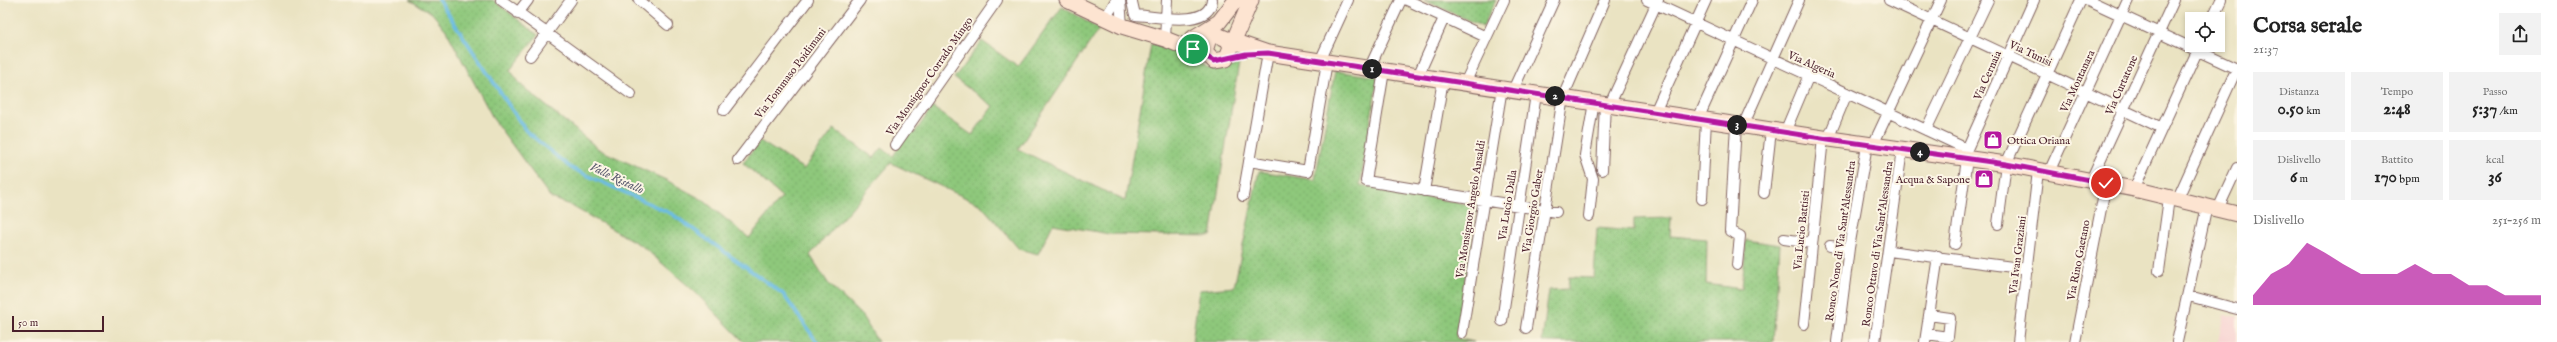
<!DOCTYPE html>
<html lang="it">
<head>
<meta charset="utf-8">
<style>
  :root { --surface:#fff; --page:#f2f2f2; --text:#222; --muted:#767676; --accent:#b5179e }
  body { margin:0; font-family:"IM FELL English",serif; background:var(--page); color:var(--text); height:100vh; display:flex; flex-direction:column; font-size:15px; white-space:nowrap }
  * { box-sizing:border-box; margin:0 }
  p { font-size:13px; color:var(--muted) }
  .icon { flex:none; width:22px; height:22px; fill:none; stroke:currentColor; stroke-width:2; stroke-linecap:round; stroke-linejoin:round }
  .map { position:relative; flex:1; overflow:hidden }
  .drawer { display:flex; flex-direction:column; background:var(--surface); width:320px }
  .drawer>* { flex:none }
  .fabs { position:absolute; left:2185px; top:12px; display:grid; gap:8px }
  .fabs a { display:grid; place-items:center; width:40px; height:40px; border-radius:0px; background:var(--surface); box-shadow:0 2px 6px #0003; font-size:20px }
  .scale { position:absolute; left:12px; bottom:10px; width:92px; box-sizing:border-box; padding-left:4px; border:2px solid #4a1f2b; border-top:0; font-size:11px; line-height:14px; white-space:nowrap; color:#4a1f2b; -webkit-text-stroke:3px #fcf5e5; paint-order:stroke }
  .pin { position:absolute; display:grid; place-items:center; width:34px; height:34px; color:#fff; margin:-17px; border:2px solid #fff; border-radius:50%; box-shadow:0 1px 4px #0007 }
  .km { position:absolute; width:20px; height:20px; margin:-10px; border-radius:50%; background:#222; color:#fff; font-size:11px; line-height:20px; text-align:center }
  .round { display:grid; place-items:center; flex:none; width:42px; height:42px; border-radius:0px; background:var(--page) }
  .head { display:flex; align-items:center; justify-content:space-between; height:68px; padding:0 16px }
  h1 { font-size:22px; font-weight:700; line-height:30px }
  .stats { display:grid; grid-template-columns:repeat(3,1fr); gap:6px; height:68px; padding:4px 16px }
  .stats div { display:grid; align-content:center; border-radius:0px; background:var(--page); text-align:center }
  .stats b { font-size:17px; font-weight:700 }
  .stats small { font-size:11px; font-weight:400 }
  .stats p { font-size:11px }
  .chart { height:112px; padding:8px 16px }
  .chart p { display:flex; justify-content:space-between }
  .chart svg { width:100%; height:72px; margin-top:4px; fill:var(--accent); opacity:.7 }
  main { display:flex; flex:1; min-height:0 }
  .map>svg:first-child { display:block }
</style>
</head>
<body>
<main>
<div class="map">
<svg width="2237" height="342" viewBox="0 0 2237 342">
  <defs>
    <pattern id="grass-dots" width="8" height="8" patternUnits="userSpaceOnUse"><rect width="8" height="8" fill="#8ec87c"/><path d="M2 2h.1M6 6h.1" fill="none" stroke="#7cab6b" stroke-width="1.8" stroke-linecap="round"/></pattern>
  </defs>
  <rect width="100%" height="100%" fill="#fcf5e5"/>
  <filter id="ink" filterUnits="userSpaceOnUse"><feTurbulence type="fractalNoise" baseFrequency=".025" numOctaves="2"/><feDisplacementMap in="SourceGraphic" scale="8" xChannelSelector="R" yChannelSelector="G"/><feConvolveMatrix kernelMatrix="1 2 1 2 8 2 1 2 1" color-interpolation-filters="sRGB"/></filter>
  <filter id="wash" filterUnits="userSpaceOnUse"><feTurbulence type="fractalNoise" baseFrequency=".012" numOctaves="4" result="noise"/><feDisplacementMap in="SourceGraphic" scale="16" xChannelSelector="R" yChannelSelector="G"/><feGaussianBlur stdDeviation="0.9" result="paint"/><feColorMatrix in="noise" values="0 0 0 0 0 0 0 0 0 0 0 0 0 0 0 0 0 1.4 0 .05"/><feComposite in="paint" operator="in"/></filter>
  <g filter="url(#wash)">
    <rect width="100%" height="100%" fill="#eae3c2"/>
    <path fill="#f7cfd0" d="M 2224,314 L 2237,317 L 2237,342 L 2218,342 Z"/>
    <path fill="url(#grass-dots)" stroke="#6c7454" d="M 409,0 L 493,0 L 538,35 L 510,70 L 522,86 L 600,150 L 666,180 L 703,200 L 749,238 L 782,197 L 743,163 L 760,141 L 804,169 L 834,129 L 874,158 L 882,148 L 893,156 L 910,131 L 914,134 L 932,107 L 972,135 L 993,106 L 954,78 L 982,41 L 1018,67 L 1062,7 L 1099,29 L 1018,149 L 1125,201 L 1151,44 C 1159,45 1171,45 1179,49 C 1205,63 1208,79 1239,63 L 1211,236 L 1109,234 L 1053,224 L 1038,254 L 1019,249 L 981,205 L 891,163 L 810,255 L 828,283 L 862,316 L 878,342 L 744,342 L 693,290 L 642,246 L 568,204 L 551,198 L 494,120 L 446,30 L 432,13 Z
      M 1424,0 L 1496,0 L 1483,27 Z
      M 1335,71 L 1378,77 L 1360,185 L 1477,206 L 1456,338 L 1474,342 L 1192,342 L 1199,290 L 1234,287 L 1259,171 L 1315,180 Z
      M 1671,218 L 1670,236 L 1707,239 L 1706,284 L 1742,289 L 1746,240 L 1780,245 L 1773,342 L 1542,342 L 1549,290 L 1568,289 L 1569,277 L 1594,278 L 1597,228 L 1634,231 L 1634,219 Z"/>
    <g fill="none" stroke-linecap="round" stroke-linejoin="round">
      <path stroke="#6bbce6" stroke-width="3.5" d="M 439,0 L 526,131 L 571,168 L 672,214 L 783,294 L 817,342"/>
    </g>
  </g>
  <g filter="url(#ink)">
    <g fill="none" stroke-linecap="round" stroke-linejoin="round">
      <defs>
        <path id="street" d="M 501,0 L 631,94
          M 639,0 L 668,25
          M 1120,0 L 1122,26
          M 1407,0 L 1486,37
          M 1647,0 L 1967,149
          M 1889,0 L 2162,128
          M 2088,0 L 2237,69
          M 1132,2 L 1135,15 C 1155,16 1210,29 1212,0
          M 518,13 L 528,0
          M 1105,19 L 1116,0
          M 2212,19 L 2221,0
          M 1165,39 L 1167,0
          M 530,56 L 571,0
          M 1320,61 L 1348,0
          M 1369,69 L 1401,0
          M 1384,71 L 1366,181 L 1556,212
          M 1418,76 L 1444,18
          M 1465,83 L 1504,0
          M 1513,90 L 1554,0
          M 1610,104 L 1658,0
          M 724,110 L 808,0
          M 1655,112 L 1706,0
          M 1698,119 L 1752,0
          M 1736,125 L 1730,231 L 1740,236 L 1737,265
          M 1743,126 L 1799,0
          M 1926,130 L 1988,0
          M 1785,132 L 1809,75
          M 1828,139 L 1847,93
          M 895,145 L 997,0
          M 1873,145 L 1941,0
          M 1963,153 L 1967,149 L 2034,0
          M 738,160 L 860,0
          M 1249,161 L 1308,171 L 1327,62
          M 1602,170 L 1605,104
          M 2049,172 L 2128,0
          M 2091,180 L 2174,0
          M 2134,189 L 2200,45
          M 1424,191 L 1443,80
          M 1764,193 L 1771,130
          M 1243,196 L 1268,53
          M 1702,199 L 1706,120
          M 2177,200 L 2237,68
          M 2218,209 L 2237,168
          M 1589,216 L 1593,179 L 1585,155 L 1594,102
          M 1998,224 L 2006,164 L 2081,0
          M 1784,239 L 1812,243
          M 1955,244 L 1967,159
          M 1830,246 L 1849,248
          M 1889,251 L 2028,269
          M 2159,271 L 2169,198
          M 2189,296 L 2237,309
          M 1502,321 L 1536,94
          M 1804,324 L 1823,138
          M 1526,328 L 1563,97 L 1605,0
          M 1462,333 L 1502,88
          M 1927,334 L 1948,337 L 1950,318 L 1929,315
          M 1837,342 L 1849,248 L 1867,145
          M 1875,342 L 1902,150
          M 1925,342 L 1938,256
          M 2018,342 L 2038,171
          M 2075,342 L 2106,183
          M 2177,342 L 2207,206"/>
        <path id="secondary" d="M 1067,0 L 1122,26 L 1165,39 L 1207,56
          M 1193,38 L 1219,22 L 1236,0
          M 1227,39 L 1268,53 L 1823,138 L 2006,164 L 2134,189 L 2237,214
          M 1231,46 L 1227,39 L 1217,35 L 1209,38 L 1205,51 L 1214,61 L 1226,59 L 1251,0"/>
      </defs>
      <use href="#street" stroke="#826460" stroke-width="12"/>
      <use href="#secondary" stroke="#826460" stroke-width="17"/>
      <use href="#street" stroke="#fff" stroke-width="10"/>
      <use href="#secondary" stroke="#fde4d1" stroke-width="15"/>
    </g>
  </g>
  <g fill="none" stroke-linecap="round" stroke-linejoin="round" filter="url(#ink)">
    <defs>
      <path id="route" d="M 1193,49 L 1214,61 L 1246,54 L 1268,53 L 1828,139 L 2006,164 L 2106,183"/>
    </defs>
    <use href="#route" stroke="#fff" stroke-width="8"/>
    <use href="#route" stroke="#b5179e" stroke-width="5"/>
  </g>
  <defs>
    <symbol id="shop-square" viewBox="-11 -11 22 22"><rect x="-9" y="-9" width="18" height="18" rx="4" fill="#b5179e" stroke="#fcf5e5"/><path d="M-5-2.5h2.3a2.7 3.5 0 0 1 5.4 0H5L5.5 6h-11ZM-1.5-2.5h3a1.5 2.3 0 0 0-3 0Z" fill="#fff"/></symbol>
  </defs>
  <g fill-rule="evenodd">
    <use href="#shop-square" x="1982" y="129" width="22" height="22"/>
    <use href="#shop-square" x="1973" y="168" width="22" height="22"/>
  </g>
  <g text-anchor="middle" stroke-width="4" stroke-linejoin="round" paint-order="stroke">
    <g font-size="11" fill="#4a1f2b" stroke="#fcf5e5">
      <text transform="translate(2031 53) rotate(25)" y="4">Via Tunisi</text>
      <text transform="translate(1812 64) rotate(24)" y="4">Via Algeria</text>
      <text transform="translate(790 73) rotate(-53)" y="4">Via Tommaso Poidimani</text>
      <text transform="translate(1987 75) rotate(-66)" y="4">Via Cernaia</text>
      <text transform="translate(929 76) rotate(-55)" y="4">Via Monsignor Corrado Mingo</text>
      <text transform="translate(2077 81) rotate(-65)" y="4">Via Montanara</text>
      <text transform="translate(2121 85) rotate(-66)" y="4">Via Curtatone</text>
      <text transform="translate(1507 205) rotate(-81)" y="4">Via Lucio Dalla</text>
      <text transform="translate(1470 209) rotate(-81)" y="4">Via Monsignor Angelo Ansaldi</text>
      <text transform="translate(1532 211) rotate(-81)" y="4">Via Giorgio Gaber</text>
      <text transform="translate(1801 230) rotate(-84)" y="4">Via Lucio Battisti</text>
      <text transform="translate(1840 241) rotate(-82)" y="4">Ronco Nono di Via Sant'Alessandra</text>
      <text transform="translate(1877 244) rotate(-82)" y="4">Ronco Ottavo di Via Sant'Alessandra</text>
      <text transform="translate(2017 255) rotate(-83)" y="4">Via Ivan Graziani</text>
      <text transform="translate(2078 260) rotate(-79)" y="4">Via Rino Gaetano</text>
    </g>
    <g font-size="11" fill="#4a1f2b" stroke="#fcf5e5" text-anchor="start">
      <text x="2007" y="144">Ottica Oriana</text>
      <text x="1970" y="183" text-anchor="end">Acqua &amp; Sapone</text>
    </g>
    <g font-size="12" font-style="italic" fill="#56566c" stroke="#fcf5e5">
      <text transform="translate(617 178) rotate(25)" y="4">Valle Ristallo</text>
    </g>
  </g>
</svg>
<div class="fabs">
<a><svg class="icon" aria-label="locate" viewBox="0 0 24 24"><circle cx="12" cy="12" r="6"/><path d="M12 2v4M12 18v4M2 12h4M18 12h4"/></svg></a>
</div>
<div class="scale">50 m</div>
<div class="pin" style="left:1193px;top:49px;background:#1e9e55"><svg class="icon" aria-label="arrive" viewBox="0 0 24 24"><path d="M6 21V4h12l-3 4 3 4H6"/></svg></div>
<div class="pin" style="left:2106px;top:183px;background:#d93025"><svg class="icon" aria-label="check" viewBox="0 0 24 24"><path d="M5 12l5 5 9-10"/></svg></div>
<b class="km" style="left:1372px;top:69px">1</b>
<b class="km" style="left:1555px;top:96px">2</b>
<b class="km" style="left:1737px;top:125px">3</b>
<b class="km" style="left:1920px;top:152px">4</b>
</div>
<section class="drawer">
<div class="head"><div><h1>Corsa serale</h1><p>21:37</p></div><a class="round"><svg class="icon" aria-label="share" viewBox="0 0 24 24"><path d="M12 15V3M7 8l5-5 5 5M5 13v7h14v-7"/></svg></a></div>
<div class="stats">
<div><p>Distanza</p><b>0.50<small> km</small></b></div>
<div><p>Tempo</p><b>2:48</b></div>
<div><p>Passo</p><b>5:37<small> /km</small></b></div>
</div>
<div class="stats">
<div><p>Dislivello</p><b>6<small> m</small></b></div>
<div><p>Battito</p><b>170<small> bpm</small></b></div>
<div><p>kcal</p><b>36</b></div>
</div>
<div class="chart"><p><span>Dislivello</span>251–256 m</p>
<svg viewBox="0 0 160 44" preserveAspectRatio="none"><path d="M0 44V38L10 25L20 19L30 6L40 12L50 19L60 25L70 25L80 25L90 19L100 25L110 25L120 32L130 32L140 38L150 38L160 38V44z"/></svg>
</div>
</section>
</main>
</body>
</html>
